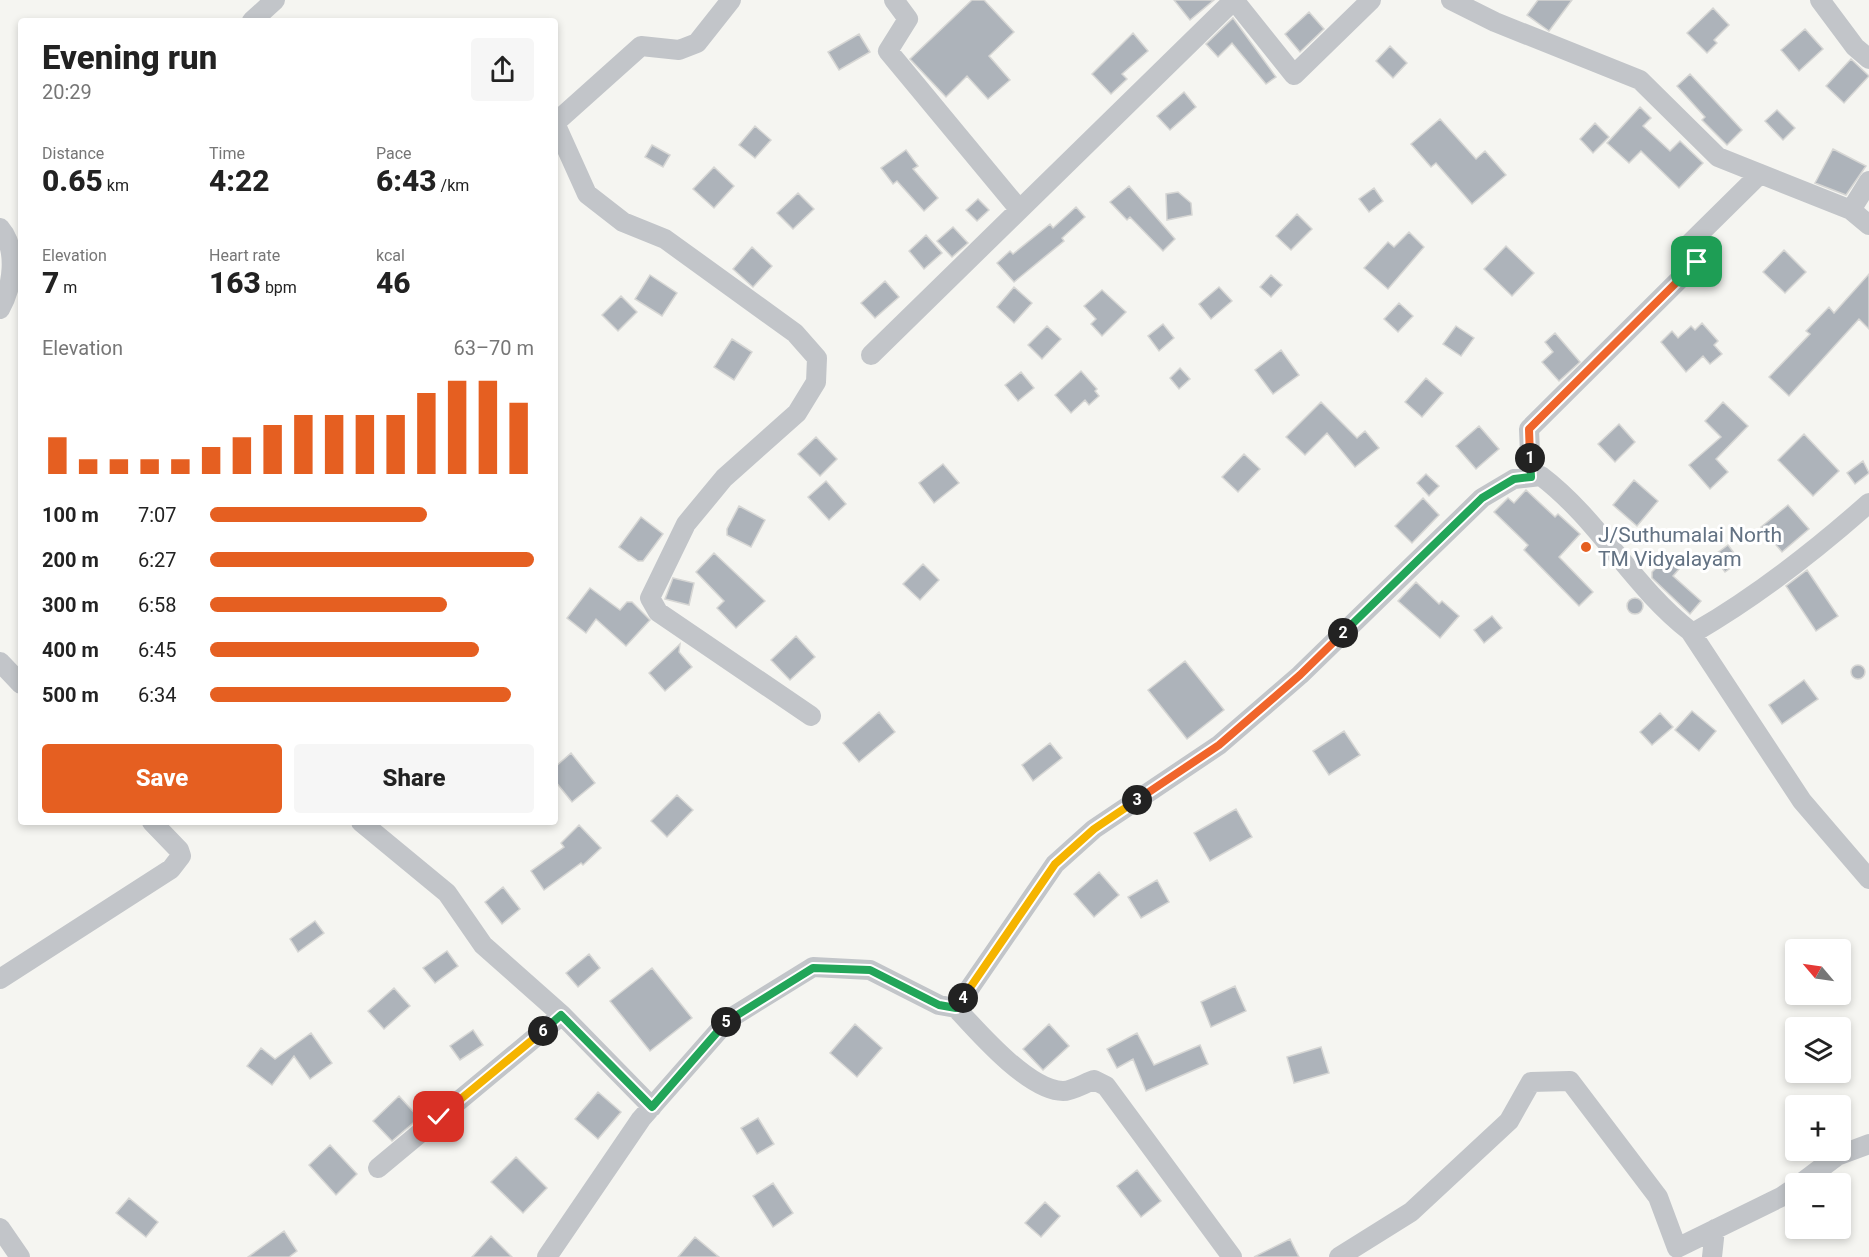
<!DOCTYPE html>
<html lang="en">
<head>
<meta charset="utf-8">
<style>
  :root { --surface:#fff; --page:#f6f6f6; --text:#222; --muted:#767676; --accent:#e55f21 }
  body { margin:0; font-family:Roboto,sans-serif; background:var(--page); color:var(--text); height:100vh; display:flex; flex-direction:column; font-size:22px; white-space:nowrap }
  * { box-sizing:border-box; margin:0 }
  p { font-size:20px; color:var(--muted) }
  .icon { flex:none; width:33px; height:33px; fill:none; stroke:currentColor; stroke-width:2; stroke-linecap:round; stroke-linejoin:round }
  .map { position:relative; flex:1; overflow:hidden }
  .drawer { position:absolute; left:18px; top:18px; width:540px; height:807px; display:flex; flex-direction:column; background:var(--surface); border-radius:6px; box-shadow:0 3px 9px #0003 }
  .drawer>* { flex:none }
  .needle { width:39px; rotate:299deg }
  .tools { position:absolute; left:1785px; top:939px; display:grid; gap:12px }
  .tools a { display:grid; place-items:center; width:66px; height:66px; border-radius:6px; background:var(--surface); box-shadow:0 3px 9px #0003; font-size:30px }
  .pin { position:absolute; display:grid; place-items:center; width:51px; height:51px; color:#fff; margin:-26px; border-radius:12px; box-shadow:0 3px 9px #0006 }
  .km { position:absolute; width:30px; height:30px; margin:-15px; border-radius:50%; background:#222; color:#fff; font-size:16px; line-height:30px; text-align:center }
  .round { display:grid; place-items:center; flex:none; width:63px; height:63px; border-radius:6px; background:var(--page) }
  .overview { display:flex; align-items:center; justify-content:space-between; height:102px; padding:0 24px }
  h1 { font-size:33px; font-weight:800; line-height:45px }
  .figures { display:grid; grid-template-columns:repeat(3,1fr); gap:9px; height:102px; padding:6px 24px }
  .figures div { display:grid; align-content:center }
  .figures b { font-size:30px; font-weight:800 }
  .figures small { font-size:16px; font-weight:400 }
  .figures p { font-size:16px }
  .chart { height:168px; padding:12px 24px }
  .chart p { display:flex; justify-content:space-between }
  .chart svg { width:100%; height:108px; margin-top:6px; stroke:var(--accent); stroke-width:6 }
  .primary-button { display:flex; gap:12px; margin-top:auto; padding:12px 24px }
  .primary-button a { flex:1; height:69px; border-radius:6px; background:var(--accent); color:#fff; font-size:24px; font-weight:800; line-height:69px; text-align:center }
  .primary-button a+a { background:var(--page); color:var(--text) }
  ul { padding:0 24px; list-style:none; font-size:20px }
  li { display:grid; grid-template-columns:96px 72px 1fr; align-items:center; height:45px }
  li i { height:15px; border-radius:8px; background:var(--accent) }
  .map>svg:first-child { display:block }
</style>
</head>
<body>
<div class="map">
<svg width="1869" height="1257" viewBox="0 0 1869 1257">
  <rect width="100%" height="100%" fill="#f5f5f1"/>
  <path fill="#adb3ba" stroke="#d6d6d4" stroke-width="1.5" d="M 972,0 L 984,0 L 1014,32 L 989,56 L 1010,80 L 988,99 L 967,76 L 946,97 L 910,59 Z
    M 1174,0 L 1214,0 L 1190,20 Z
    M 1538,0 L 1572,0 L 1549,31 L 1527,15 Z
    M 1713,8 L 1729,25 L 1714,40 L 1717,43 L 1707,53 L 1687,33 Z
    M 1309,12 L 1324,29 L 1300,52 L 1285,34 Z
    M 1233,18 L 1276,77 L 1266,84 L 1232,43 L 1218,57 L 1206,44 Z
    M 1805,29 L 1823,49 L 1799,71 L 1781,50 Z
    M 1133,33 L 1148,51 L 1122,74 L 1127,79 L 1111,94 L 1092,74 Z
    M 859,34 L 870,52 L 839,70 L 828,52 Z
    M 1390,46 L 1407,63 L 1393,78 L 1376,61 Z
    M 1851,59 L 1869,76 L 1844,103 L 1826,86 Z
    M 1690,74 L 1742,130 L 1727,145 L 1702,120 L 1705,117 L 1677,86 Z
    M 1184,92 L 1196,107 L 1170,130 L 1157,116 Z
    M 1640,107 L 1651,118 L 1643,126 L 1670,151 L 1680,141 L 1703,163 L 1679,188 L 1641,151 L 1629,163 L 1607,143 Z
    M 1777,110 L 1795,128 L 1783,140 L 1765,121 Z
    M 1440,119 L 1476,159 L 1485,151 L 1506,175 L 1472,204 L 1436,163 L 1431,167 L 1411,144 Z
    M 1595,123 L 1609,137 L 1593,153 L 1580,139 Z
    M 755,126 L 771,140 L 755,158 L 739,145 Z
    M 652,145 L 670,155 L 663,167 L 645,157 Z
    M 1833,149 L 1866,166 L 1846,195 L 1815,183 Z
    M 906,150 L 918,166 L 913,169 L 938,198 L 924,211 L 897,181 L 893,184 L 881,168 Z
    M 714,167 L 734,186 L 714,208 L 693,189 Z
    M 1129,186 L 1175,239 L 1163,251 L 1130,217 L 1127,220 L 1110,202 Z
    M 1374,188 L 1383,201 L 1369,212 L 1359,199 Z
    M 1178,192 L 1191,203 L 1192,215 L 1167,220 L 1166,194 Z
    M 798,193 L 814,209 L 793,229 L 777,213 Z
    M 978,199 L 989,210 L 977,221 L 966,210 Z
    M 1076,207 L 1085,217 L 1062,238 L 1064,241 L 1014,282 L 997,263 L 1010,251 L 1013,254 L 1050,224 L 1053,228 Z
    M 1297,214 L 1312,229 L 1291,250 L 1276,236 Z
    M 953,227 L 968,243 L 952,257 L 937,241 Z
    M 1409,232 L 1424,247 L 1388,289 L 1364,268 L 1388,242 L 1394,247 Z
    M 926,235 L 942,253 L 924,269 L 909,251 Z
    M 1506,246 L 1534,273 L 1512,296 L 1484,269 Z
    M 752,247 L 772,266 L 753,287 L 733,269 Z
    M 1784,250 L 1806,272 L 1785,293 L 1763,272 Z
    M 1869,274 L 1869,329 L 1859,319 L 1789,396 L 1769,377 L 1810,334 L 1806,331 L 1829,307 L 1834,313 Z
    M 650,275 L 677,293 L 662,316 L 635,299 Z
    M 1271,275 L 1282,285 L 1271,297 L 1260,287 Z
    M 885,281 L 899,297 L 875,318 L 861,303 Z
    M 1014,287 L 1032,303 L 1014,323 L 997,307 Z
    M 1219,287 L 1232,301 L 1211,319 L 1199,304 Z
    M 1102,290 L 1126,312 L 1102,336 L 1091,324 L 1096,319 L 1084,306 Z
    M 621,296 L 637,312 L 618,331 L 602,315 Z
    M 1399,303 L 1413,316 L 1398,332 L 1384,319 Z
    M 1702,323 L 1718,341 L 1714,345 L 1722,354 L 1710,364 L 1703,356 L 1686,372 L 1661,342 L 1672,331 L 1678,338 L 1691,326 L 1695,330 Z
    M 1163,324 L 1174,338 L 1159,351 L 1148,336 Z
    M 1047,326 L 1061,339 L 1042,359 L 1028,345 Z
    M 1456,326 L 1474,338 L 1461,356 L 1443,344 Z
    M 1555,333 L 1580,362 L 1559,381 L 1542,362 L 1553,352 L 1545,342 Z
    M 732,339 L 752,352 L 734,380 L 714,367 Z
    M 1281,350 L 1299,375 L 1273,394 L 1255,370 Z
    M 1180,368 L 1190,379 L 1179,389 L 1170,378 Z
    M 1081,371 L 1097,389 L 1095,391 L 1099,396 L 1089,405 L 1085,400 L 1071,413 L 1055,395 Z
    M 1021,372 L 1034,388 L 1018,401 L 1005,385 Z
    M 1426,378 L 1443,393 L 1422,417 L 1405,402 Z
    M 1321,402 L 1357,438 L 1365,431 L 1379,448 L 1355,467 L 1327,433 L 1305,455 L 1286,437 Z
    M 1723,402 L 1748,426 L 1716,459 L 1728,472 L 1710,489 L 1689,465 L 1721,437 L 1705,421 Z
    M 1619,424 L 1635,442 L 1615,462 L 1598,444 Z
    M 1479,426 L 1499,449 L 1476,469 L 1456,446 Z
    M 1804,434 L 1839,471 L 1813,496 L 1778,460 Z
    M 816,437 L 837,459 L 820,476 L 798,454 Z
    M 1244,454 L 1260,469 L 1238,492 L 1222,477 Z
    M 1863,461 L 1869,473 L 1855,484 L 1847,473 Z
    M 943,464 L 959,483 L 934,503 L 919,483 Z
    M 1426,474 L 1439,486 L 1429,496 L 1417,483 Z
    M 1634,480 L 1658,501 L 1637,526 L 1613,505 Z
    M 826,481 L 846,504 L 829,520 L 808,497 Z
    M 1526,490 L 1555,517 L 1558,514 L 1580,534 L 1559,557 L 1593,592 L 1579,606 L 1524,550 L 1528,545 L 1494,512 L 1508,498 L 1514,503 Z
    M 1423,498 L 1439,515 L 1412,543 L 1395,526 Z
    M 1788,505 L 1809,529 L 1782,552 L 1761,527 Z
    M 739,506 L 765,520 L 751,547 L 727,535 L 727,529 Z
    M 641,517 L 663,534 L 643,561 L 638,561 L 619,547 Z
    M 1728,545 L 1740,561 L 1725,572 L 1713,556 Z
    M 714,553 L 765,601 L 736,628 L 717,608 L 724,601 L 696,572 Z
    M 1667,557 L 1679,569 L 1673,576 L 1701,601 L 1690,614 L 1652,578 L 1652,572 Z
    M 923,564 L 939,580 L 920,600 L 903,584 Z
    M 1807,570 L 1838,616 L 1816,631 L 1786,586 Z
    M 673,578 L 694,583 L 689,605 L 665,599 Z
    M 1416,582 L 1439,604 L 1442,601 L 1459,616 L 1440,638 L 1398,601 Z
    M 590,588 L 620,610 L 627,602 L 632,602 L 650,620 L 626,646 L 596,619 L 586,633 L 567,618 Z
    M1627 606a8 8 0 1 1 16 0a8 8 0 1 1-16 0Z
    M 1492,616 L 1502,628 L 1484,643 L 1474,630 Z
    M 796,636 L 815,657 L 790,680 L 771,660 Z
    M 680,644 L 679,652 L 692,667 L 665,691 L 649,673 Z
    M 1185,661 L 1224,710 L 1187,739 L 1148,690 Z
    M1851 672a7 7 0 1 1 14 0a7 7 0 1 1-14 0Z
    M 1804,680 L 1818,699 L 1782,724 L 1769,705 Z
    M 1692,711 L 1716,731 L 1699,751 L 1675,730 Z
    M 879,712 L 895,732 L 859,762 L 843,743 Z
    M 1660,713 L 1673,727 L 1652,745 L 1640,732 Z
    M 1344,731 L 1360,755 L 1329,775 L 1313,751 Z
    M 1050,743 L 1062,758 L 1033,781 L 1022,765 Z
    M 571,753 L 595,783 L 572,802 L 555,781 L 555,767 Z
    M 677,795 L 693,810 L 667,837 L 651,821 Z
    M 1236,809 L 1252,837 L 1210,861 L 1194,833 Z
    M 579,825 L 601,848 L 583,865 L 581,863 L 544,890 L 531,871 L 564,847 L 561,843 Z
    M 1099,872 L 1119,895 L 1094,917 L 1074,894 Z
    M 1157,880 L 1169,902 L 1141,918 L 1128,897 Z
    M 503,887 L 520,909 L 502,924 L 485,902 Z
    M 315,921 L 324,933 L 298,952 L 290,939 Z
    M 447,951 L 458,966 L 435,983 L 423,968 Z
    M 589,954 L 600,968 L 578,987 L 566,973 Z
    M 652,968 L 692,1018 L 650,1051 L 610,1001 Z
    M 1235,986 L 1246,1011 L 1211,1027 L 1201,1002 Z
    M 394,988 L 410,1006 L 384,1029 L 368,1011 Z
    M 855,1024 L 882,1048 L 857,1077 L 830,1053 Z
    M 1049,1024 L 1069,1046 L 1043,1070 L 1023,1049 Z
    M 473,1030 L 483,1045 L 460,1060 L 450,1046 Z
    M 311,1033 L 332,1063 L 310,1079 L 294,1056 L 272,1085 L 247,1066 L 261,1048 L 275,1059 Z
    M 1137,1033 L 1154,1065 L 1200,1045 L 1208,1064 L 1146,1091 L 1133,1059 L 1117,1068 L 1107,1049 Z
    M 1321,1047 L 1329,1073 L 1294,1083 L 1287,1057 Z
    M 598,1092 L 621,1112 L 598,1139 L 575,1119 Z
    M 399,1096 L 419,1118 L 392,1141 L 373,1121 Z
    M 758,1118 L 774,1144 L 757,1154 L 741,1128 Z
    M 330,1145 L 357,1174 L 336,1195 L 309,1165 Z
    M 516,1157 L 547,1188 L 523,1213 L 491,1182 Z
    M 1137,1170 L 1161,1201 L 1141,1217 L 1117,1186 Z
    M 773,1183 L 793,1213 L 773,1227 L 753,1196 Z
    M 129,1198 L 158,1222 L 146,1237 L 116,1213 Z
    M 1045,1202 L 1060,1216 L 1041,1237 L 1025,1223 Z
    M 284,1231 L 297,1251 L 289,1257 L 248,1257 Z
    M 491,1236 L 512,1257 L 472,1257 Z
    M 695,1237 L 719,1257 L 678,1257 Z
    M 1290,1239 L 1299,1257 L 1254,1257 Z"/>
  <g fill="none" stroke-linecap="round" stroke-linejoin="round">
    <path stroke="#c2c5c9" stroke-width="20" d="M 894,0 L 908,19 L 888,51 L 1019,209
      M 1451,0 L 1495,22 L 1640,80 L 1718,157 L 1851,210 L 1869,225
      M 1820,0 L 1855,47 L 1869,59
      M 252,21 L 275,0
      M 555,123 L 587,194 L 623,222 L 665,239 L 795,333 L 817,358 L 816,382 L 797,413 L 724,478 L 686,524 L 650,598 L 658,612 L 811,716
      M 555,123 L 641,46 L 679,50 L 697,43 L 731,0
      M 1851,210 L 1869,181
      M 0,228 C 18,249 13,286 0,309
      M 871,355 L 1234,0 L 1294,75 L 1371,0
      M 1531,477 L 1529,429 L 1697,262 L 1687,246 L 1760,174
      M 1690,631 L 1802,801 L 1869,879
      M 0,662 L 21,684
      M 361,822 L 447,893 L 483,945 L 562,1015 L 652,1107
      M 0,979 L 171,869 L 181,856 L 179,850 L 152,822
      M 956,1008 C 978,1032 1029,1091 1063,1091 C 1072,1091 1085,1083 1094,1080 L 1106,1086 L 1232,1257
      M 378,1168 L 562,1015
      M 1800,1184 L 1837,1156 L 1869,1144
      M 0,1228 L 20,1257
      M 547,1257 L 641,1119 L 729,1019 L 813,967 L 870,970 L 939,1005 L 956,1008 L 1055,864 L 1094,829 L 1219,745 L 1300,675 L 1482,498 L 1514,479 L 1541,476 C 1599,520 1633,587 1690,631 L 1695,632 C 1757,596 1816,550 1869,503
      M 1339,1257 L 1411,1212 L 1509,1121 L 1531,1082 L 1570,1081 L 1658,1197 L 1677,1248 L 1781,1197 L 1796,1187
      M 1712,1257 L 1715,1229"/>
  </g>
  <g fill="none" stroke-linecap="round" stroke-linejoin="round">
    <defs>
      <path id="split-1" d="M 1530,458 L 1529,429 L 1697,262"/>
      <path id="split-2" d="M 1343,633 L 1482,498 L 1514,479 L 1531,477 L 1530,458"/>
      <path id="split-3" d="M 1137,800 L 1219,745 L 1300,675 L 1343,633"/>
      <path id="split-4" d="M 963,998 L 1055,864 L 1094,829 L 1137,800"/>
      <path id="split-5" d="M 726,1022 L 813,968 L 870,970 L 939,1005 L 956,1008 L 963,998"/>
      <path id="split-6" d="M 543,1031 L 561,1015 L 652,1107 L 726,1022"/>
      <path id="split-7" d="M 439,1117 L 543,1031"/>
    </defs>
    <use href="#split-1" stroke="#fff" stroke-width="12"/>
    <use href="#split-2" stroke="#fff" stroke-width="12"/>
    <use href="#split-3" stroke="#fff" stroke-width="12"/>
    <use href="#split-4" stroke="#fff" stroke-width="12"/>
    <use href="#split-5" stroke="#fff" stroke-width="12"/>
    <use href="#split-6" stroke="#fff" stroke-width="12"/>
    <use href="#split-7" stroke="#fff" stroke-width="12"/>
    <use href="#split-1" stroke="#f0652b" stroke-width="8"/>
    <use href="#split-2" stroke="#22a559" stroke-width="8"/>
    <use href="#split-3" stroke="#f0652b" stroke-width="8"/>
    <use href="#split-4" stroke="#f5b400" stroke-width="8"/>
    <use href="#split-5" stroke="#22a559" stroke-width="8"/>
    <use href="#split-6" stroke="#22a559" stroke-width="8"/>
    <use href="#split-7" stroke="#f5b400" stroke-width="8"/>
  </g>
  <circle fill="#e55f21" stroke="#fff" stroke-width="2" cx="1586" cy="547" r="6"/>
  <g text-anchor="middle" stroke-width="6" stroke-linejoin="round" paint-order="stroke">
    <g font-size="21" fill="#637283" stroke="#fff" text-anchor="start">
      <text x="1598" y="542">J/Suthumalai North<tspan x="1598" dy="24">TM Vidyalayam</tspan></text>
    </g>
  </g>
</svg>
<div class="tools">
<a><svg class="needle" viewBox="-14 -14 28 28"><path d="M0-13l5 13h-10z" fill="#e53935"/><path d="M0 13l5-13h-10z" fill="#767676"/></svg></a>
<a><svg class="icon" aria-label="layers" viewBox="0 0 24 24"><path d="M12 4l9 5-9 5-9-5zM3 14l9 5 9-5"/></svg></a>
<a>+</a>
<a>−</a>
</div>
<div class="pin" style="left:1697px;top:262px;background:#1e9e55"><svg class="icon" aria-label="arrive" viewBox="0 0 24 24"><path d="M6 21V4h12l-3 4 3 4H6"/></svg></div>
<div class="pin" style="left:439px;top:1117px;background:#d93025"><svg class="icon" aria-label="check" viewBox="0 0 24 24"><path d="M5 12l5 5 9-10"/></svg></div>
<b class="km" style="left:1530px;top:458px">1</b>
<b class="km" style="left:1343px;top:633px">2</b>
<b class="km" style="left:1137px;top:800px">3</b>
<b class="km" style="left:963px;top:998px">4</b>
<b class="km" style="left:726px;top:1022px">5</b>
<b class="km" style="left:543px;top:1031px">6</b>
<section class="drawer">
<div class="overview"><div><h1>Evening run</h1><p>20:29</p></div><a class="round"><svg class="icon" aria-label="share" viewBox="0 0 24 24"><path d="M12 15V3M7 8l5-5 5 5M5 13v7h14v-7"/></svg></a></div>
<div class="figures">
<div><p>Distance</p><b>0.65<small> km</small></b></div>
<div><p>Time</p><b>4:22</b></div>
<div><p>Pace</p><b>6:43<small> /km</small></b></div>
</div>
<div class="figures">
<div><p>Elevation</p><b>7<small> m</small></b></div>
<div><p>Heart rate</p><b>163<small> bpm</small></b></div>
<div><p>kcal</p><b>46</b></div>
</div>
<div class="chart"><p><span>Elevation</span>63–70 m</p>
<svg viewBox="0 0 160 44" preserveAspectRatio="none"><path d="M5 44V29M15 44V38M25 44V38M35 44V38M45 44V38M55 44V33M65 44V29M75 44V24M85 44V20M95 44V20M105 44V20M115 44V20M125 44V11M135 44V6M145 44V6M155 44V15"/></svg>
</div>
<ul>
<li><b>100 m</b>7:07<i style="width:67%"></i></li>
<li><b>200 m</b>6:27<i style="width:100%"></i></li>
<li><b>300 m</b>6:58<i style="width:73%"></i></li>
<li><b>400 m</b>6:45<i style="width:83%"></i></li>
<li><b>500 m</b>6:34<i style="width:93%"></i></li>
</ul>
<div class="primary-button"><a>Save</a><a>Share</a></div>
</section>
</div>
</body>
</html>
